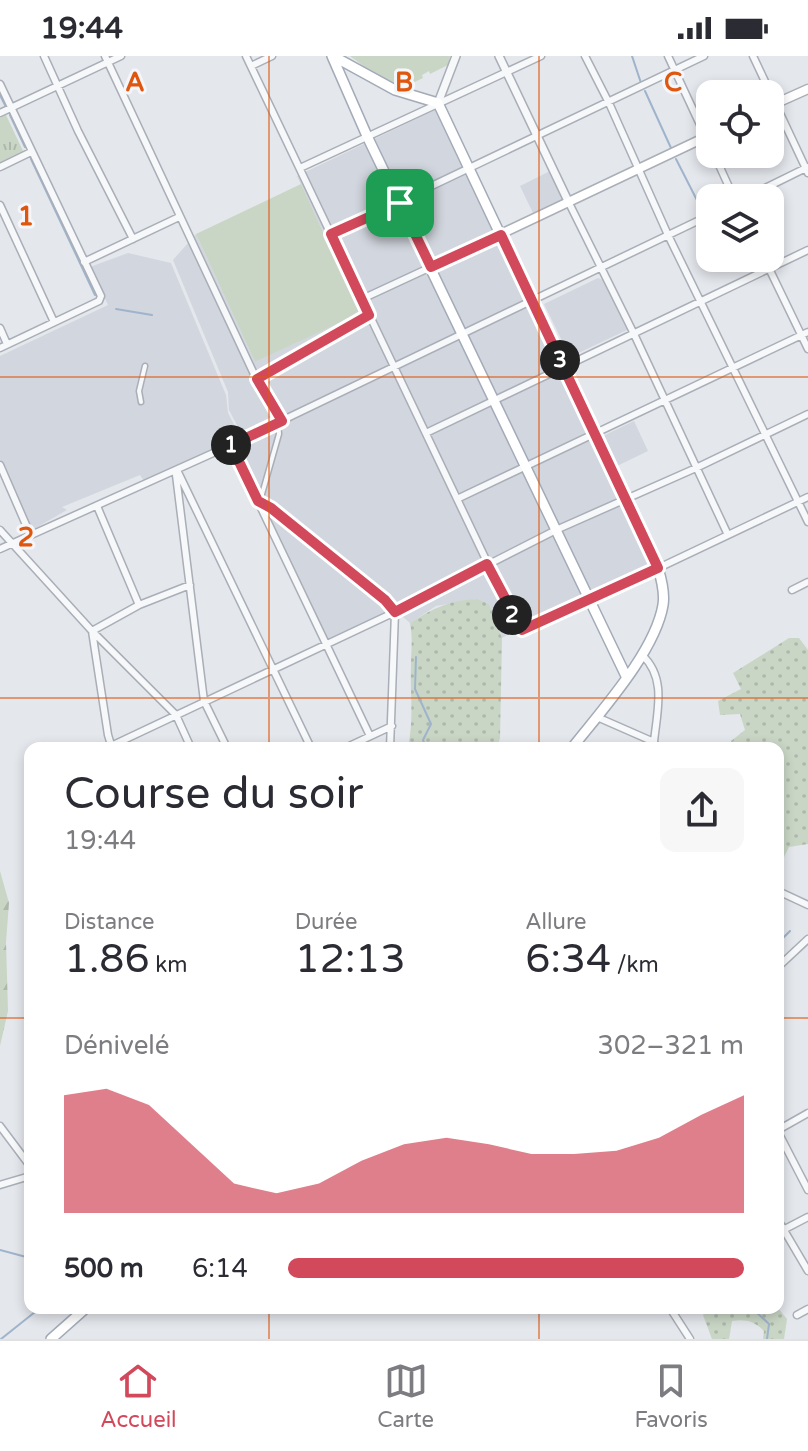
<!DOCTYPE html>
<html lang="fr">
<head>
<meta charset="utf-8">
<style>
  :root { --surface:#fff; --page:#f7f7f7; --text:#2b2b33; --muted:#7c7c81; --line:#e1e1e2; --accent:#d1495b }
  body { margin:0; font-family:"Varela Round",sans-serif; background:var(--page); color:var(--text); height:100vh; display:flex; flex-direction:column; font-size:30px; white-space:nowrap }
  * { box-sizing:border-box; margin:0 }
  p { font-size:26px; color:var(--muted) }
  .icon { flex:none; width:44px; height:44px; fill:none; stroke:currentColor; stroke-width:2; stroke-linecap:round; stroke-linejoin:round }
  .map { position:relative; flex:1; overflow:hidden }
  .details { position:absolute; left:24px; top:686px; width:760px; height:572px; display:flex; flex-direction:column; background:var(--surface); border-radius:16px; box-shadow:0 4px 12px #0003 }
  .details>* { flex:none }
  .controls { position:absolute; left:696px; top:24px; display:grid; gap:16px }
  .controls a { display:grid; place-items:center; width:88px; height:88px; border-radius:16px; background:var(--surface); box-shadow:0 4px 12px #0003; font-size:40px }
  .pin { position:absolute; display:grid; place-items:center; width:68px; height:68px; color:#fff; margin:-34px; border-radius:16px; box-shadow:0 4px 12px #0006 }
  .km { position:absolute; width:40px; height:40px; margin:-20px; border-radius:50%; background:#222; color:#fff; font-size:22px; line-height:40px; text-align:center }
  .round { display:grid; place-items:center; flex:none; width:84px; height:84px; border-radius:16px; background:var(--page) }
  .head { display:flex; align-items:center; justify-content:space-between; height:136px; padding:0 40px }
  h1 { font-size:44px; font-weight:600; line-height:60px }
  .metrics { display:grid; grid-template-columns:repeat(3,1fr); gap:12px; height:136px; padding:8px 40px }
  .metrics div { display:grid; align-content:center }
  .metrics b { font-size:40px; font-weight:600 }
  .metrics small { font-size:22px; font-weight:400 }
  .metrics p { font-size:22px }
  .chart { height:224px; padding:16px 40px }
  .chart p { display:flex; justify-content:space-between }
  .chart svg { width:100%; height:144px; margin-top:8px; fill:var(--accent); opacity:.7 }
  ul { padding:0 40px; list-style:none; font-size:26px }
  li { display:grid; grid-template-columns:128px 96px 1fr; align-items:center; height:60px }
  li i { height:20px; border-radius:10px; background:var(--accent) }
  .status { display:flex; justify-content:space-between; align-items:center; height:56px; padding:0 40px; background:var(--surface); direction:ltr }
  .status svg { height:22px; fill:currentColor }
  .dock { display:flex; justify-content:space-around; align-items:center; height:112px; border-top:2px solid var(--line); background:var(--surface); font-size:22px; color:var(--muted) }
  .dock a { display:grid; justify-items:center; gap:4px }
  .dock .active { color:var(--accent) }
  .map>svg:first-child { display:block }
</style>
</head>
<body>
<div class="status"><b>19:44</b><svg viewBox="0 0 49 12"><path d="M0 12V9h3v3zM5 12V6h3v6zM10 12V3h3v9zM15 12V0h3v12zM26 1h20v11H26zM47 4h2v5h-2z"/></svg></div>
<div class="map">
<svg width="808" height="1283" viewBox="0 0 808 1283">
  <defs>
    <pattern id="grass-dots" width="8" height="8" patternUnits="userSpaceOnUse" patternTransform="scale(2)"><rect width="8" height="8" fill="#c9d6c5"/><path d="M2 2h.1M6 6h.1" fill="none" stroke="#adb8ab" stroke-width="1.8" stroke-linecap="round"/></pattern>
    <pattern id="forest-firs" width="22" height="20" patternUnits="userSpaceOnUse" patternTransform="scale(2)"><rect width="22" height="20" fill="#c9d6c5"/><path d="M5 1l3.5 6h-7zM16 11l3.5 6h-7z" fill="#adb8ab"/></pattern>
    <pattern id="park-tufts" width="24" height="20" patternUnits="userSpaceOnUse" patternTransform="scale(2)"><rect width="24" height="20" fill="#c9d6c5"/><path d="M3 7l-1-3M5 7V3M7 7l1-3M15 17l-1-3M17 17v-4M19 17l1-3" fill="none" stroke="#adb8ab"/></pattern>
  </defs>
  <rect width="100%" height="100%" fill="#e4e7ec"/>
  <path fill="#d2d6de" d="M 435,54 L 651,511 L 525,568 L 502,582 L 489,548 L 478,543 L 436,550 L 410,567 L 394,553 L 327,583 L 236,391 L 239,381 L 144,425 L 140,419 L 62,451 L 67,454 L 32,474 L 0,403 L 0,300 L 108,249 L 90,211 L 128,197 L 171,207 L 226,339 L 228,357 L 240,380 L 241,377 L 229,354 L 228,336 L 173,204 L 196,178 L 255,306 L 360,256 L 297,120 Z
    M 552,114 L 564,145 L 534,159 L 520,130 Z
    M 598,222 L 603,224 L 627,274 L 570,301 L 544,248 Z
    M 634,365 L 648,395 L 617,410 L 603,380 Z"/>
  <path fill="url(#grass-dots)" d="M 478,543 L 489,548 L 502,582 L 500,682 L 497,692 L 408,692 C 414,661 410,641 411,610 C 411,595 413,582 410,567 C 433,552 451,544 478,543 Z
    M 789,582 L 799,582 L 808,594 L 808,788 L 789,791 L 780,809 L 778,692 L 732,692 L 731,685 L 745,674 L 740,658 L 720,659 L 718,645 L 741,633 L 733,617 Z
    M 708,1252 L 778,1252 L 787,1263 L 784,1283 L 763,1283 L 764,1275 C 754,1265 746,1263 732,1265 L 729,1283 L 712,1283 L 703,1259 Z"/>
  <path fill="url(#forest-firs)" d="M 0,815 L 9,847 L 6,886 L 8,955 L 0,990 Z"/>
  <path fill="url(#park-tufts)" d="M 6,59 L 23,95 L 0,106 L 0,62 Z"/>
  <path fill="#c9d6c5" d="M 350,0 L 450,0 L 448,9 L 430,18 L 429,15 L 422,19 L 423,22 L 402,32 L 369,14 Z
    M 301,128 L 360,257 L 255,306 L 196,178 Z"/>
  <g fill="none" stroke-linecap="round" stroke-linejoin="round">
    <path stroke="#9fb4cc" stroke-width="2" d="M 632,0 L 641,27
      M 645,35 L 671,92
      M 0,39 L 5,49
      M 10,59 L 25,91
      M 31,103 L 95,239
      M 676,103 L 704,158
      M 708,168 L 710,172
      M 116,253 L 152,259
      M 416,601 L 415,633 L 431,668 L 423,684 L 426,692
      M 778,882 L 783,882 L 790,875
      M 0,1194 L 30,1202
      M 752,1252 L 769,1268 L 767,1283
      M 1,1283 L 40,1252"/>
    <defs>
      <path id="pedestrian" d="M 141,346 L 139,335 L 145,310
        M 257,444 L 262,438 L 279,378 L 278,366"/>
      <path id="minor" d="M 44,0 L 78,75 L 133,183
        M 105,0 L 254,318 L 282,365
        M 246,0 L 519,573 L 589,545 L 808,441
        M 585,0 L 609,47 L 668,179 L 808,466
        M 668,0 L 710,90
        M 753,0 L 808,117
        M 251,10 L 272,0
        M 0,28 L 101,240 L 99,245 L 0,292
        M 0,57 L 121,0
        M 714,98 L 734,142
        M 0,111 L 31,96
        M 300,112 L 541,0
        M 745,142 L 808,111
        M 569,147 L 634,278 L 728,479
        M 0,149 L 54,266
        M 331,178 L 704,0
        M 764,202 L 808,293
        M 84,206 L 179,161
        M 362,243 L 431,211
        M 0,272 L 7,288
        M 257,323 L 369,259
        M 426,377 L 808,194
        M 231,389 L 370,680
        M 0,409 L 30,478
        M 177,414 L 311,692
        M 176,419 L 204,645 L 227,692
        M 457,443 L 808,276
        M 258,445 L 271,452 L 385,544 L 395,556 L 390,692
        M 97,450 L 139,549
        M 0,474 L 92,575 L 176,659 L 191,692
        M 0,493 L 231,389 L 710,159
        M 792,534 L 808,526
        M 642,599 C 667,622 657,655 654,686
        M 597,661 L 654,686 L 657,692
        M 111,690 L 395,556 L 556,474 L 696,412 L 808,358
        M 112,692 L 108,679 L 92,575 L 139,549 L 190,529
        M 345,692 L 392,670
        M 778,835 L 808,849
        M 778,911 L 808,883
        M 0,1070 L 30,1110
        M 778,1074 L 808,1057
        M 778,1076 L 808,1134
        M 0,1129 L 30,1120
        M 778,1164 L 808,1215
        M 783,1174 L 808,1161
        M 670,1252 L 690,1283
        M 797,1259 L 808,1253"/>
      <path id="tertiary" d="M 499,0 L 569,147
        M 438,47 L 456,0"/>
      <path id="secondary" d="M 770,50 L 808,33
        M 431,211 L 710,79"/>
      <path id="primary" d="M 332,0 L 367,80 L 626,620
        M 333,0 L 395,34 L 438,47 L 658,512 C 662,525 665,537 663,549 C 655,596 601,655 572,692
        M 51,1283 L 86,1252"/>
    </defs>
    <use href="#pedestrian" stroke="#a9aeb7" stroke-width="7"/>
    <use href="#minor" stroke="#a9aeb7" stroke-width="9"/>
    <use href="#tertiary" stroke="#a9aeb7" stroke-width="10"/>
    <use href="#secondary" stroke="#a9aeb7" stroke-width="11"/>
    <use href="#primary" stroke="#a3abb8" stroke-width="12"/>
    <use href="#pedestrian" stroke="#f7f8fa" stroke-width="4"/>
    <use href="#minor" stroke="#f7f8fa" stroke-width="6"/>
    <use href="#tertiary" stroke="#f7f8fa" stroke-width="7"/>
    <use href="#secondary" stroke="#fff" stroke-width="8"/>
    <use href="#primary" stroke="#fff" stroke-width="9"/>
  </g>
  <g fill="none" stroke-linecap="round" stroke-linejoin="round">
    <defs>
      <path id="route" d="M 400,147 L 431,211 L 501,179 L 658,512 L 522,574 L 487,508 L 395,556 L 385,544 L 271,452 L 258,445 L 231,389 L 282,365 L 257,323 L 369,259 L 331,178 Z"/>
    </defs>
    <use href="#route" stroke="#fff" stroke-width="16"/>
    <use href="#route" stroke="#d1495b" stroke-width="10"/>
  </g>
  <path fill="none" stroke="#df570f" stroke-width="2" stroke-opacity="0.55" d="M 269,0 L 269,692M 539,0 L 539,692M 0,321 L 808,321M 0,642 L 808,642M 0,962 L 30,962M 778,962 L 808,962M 269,1252 L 269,1283M 539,1252 L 539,1283"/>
  <g font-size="26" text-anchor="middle" font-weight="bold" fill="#df570f" stroke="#f4f6f9" stroke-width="6" stroke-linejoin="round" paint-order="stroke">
    <text x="135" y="35">A</text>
    <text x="404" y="35">B</text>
    <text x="673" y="35">C</text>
    <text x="26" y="169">1</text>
    <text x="26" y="490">2</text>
  </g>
</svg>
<div class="controls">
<a><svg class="icon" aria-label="locate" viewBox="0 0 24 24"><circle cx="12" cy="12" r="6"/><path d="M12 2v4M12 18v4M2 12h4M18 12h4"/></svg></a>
<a><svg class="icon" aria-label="layers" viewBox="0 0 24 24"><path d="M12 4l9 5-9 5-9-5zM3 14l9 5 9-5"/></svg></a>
</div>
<div class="pin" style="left:400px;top:147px;background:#1e9e55"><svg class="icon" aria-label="arrive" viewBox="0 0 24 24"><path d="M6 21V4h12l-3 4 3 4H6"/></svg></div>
<b class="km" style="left:231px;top:389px">1</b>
<b class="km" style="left:512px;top:559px">2</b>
<b class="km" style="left:560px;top:304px">3</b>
<section class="details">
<div class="head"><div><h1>Course du soir</h1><p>19:44</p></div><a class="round"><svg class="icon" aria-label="share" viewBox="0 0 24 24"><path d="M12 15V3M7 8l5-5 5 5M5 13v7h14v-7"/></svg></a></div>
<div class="metrics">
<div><p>Distance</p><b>1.86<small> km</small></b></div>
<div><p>Durée</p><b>12:13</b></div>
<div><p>Allure</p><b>6:34<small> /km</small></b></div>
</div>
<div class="chart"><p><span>Dénivelé</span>302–321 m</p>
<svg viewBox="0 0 160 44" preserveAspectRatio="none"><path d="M0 44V8L10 6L20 11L30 23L40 35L50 38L60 35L70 28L80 23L90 21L100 23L110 26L120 26L130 25L140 21L150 14L160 8V44z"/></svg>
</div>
<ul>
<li><b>500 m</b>6:14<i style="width:100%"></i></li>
</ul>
</section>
</div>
<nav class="dock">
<a class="active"><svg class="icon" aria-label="home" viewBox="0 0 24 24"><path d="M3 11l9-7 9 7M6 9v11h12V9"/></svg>Accueil</a>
<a><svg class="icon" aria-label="map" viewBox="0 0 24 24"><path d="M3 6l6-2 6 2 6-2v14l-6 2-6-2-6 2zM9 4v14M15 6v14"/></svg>Carte</a>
<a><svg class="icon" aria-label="saved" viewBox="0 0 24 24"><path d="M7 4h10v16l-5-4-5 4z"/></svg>Favoris</a>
</nav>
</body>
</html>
